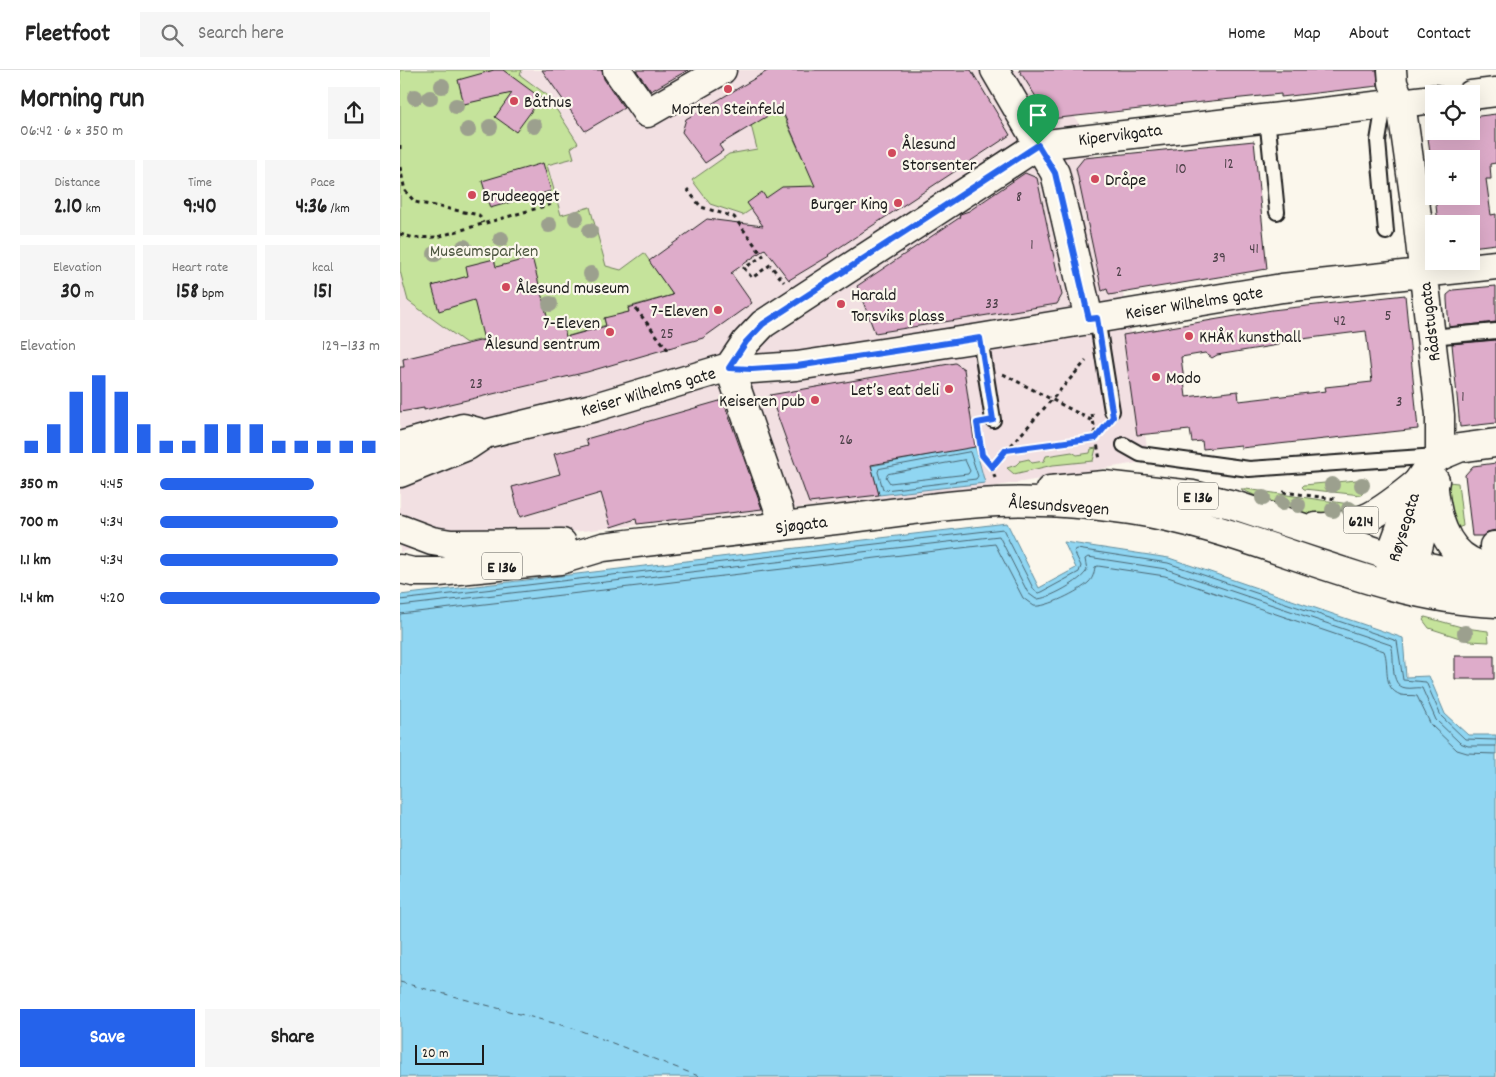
<!DOCTYPE html>
<html lang="en">
<head>
<meta charset="utf-8">
<style>
  :root { --surface:#fff; --page:#f6f6f6; --text:#222; --muted:#767676; --line:#e0e0e0; --accent:#2563eb }
  body { margin:0; font-family:Dekko,sans-serif; background:var(--page); color:var(--text); height:100vh; display:flex; flex-direction:column; font-size:19px; white-space:nowrap }
  * { box-sizing:border-box; margin:0 }
  p { font-size:16px; color:var(--muted) }
  .icon { flex:none; width:28px; height:28px; fill:none; stroke:currentColor; stroke-width:2; stroke-linecap:round; stroke-linejoin:round }
  .map { position:relative; flex:1; overflow:hidden }
  .details { display:flex; flex-direction:column; background:var(--surface); width:400px }
  .details>* { flex:none }
  .controls { position:absolute; left:1025px; top:15px; display:grid; gap:10px }
  .controls a { display:grid; place-items:center; width:55px; height:55px; border-radius:0px; background:var(--surface); box-shadow:0 5px 20px #0002; font-size:25px }
  .scale { position:absolute; left:15px; bottom:12px; width:69px; box-sizing:border-box; padding-left:5px; border:2px solid #1c1c1c; border-top:0; font-size:14px; line-height:18px; white-space:nowrap; color:#1c1c1c; -webkit-text-stroke:4px #fbf7ec; paint-order:stroke }
  .pin { position:absolute; display:grid; place-items:center; width:42px; height:42px; color:#fff; margin:-51px -21px; border-radius:50% 50% 50% 0; rotate:-45deg; box-shadow:0 0 5px #0007 }
  .pin .icon { rotate:45deg }
  .round { display:grid; place-items:center; flex:none; width:52px; height:52px; border-radius:0px; background:var(--page) }
  .overview { display:flex; align-items:center; justify-content:space-between; height:85px; padding:0 20px }
  h1 { font-size:28px; font-weight:700; line-height:38px }
  .figures { display:grid; grid-template-columns:repeat(3,1fr); gap:8px; height:85px; padding:5px 20px }
  .figures div { display:grid; align-content:center; border-radius:0px; background:var(--page); text-align:center }
  .figures b { font-size:21px; font-weight:700 }
  .figures small { font-size:14px; font-weight:400 }
  .figures p { font-size:14px }
  .chart { height:140px; padding:10px 20px }
  .chart p { display:flex; justify-content:space-between }
  .chart svg { width:100%; height:90px; margin-top:5px; stroke:var(--accent); stroke-width:6 }
  .button { display:flex; gap:10px; margin-top:auto; padding:10px 20px }
  .button a { flex:1; height:58px; border-radius:0px; background:var(--accent); color:#fff; font-size:20px; font-weight:700; line-height:58px; text-align:center }
  .button a+a { background:var(--page); color:var(--text) }
  ul { padding:0 20px; list-style:none; font-size:16px }
  li { display:grid; grid-template-columns:80px 60px 1fr; align-items:center; height:38px }
  li i { height:12px; border-radius:6px; background:var(--accent) }
  header { display:flex; align-items:center; gap:30px; box-sizing:border-box; height:70px; padding:0 25px; background:var(--surface); border-bottom:1px solid var(--line) }
  header strong { font-size:24px }
  nav { display:flex; gap:28px; margin-inline-start:auto; font-size:18px }
  .search { width:350px; height:45px; background:var(--page); display:flex; align-items:center; gap:12px; box-sizing:border-box; padding:0 18px; border-radius:0px; color:var(--muted); font-size:19px }
  main { display:flex; flex:1; min-height:0 }
  .map>svg:first-child { display:block }
</style>
</head>
<body>
<header>
<strong>Fleetfoot</strong>
<div class="search"><svg class="icon" aria-label="search" viewBox="0 0 24 24"><circle cx="10" cy="10" r="6"/><path d="M15 15l6 6"/></svg>Search here</div>
<nav><a>Home</a><a>Map</a><a>About</a><a>Contact</a></nav>
</header>
<main>
<section class="details">
<div class="overview"><div><h1>Morning run</h1><p>06:42 · 6 × 350 m</p></div><a class="round"><svg class="icon" aria-label="share" viewBox="0 0 24 24"><path d="M12 15V3M7 8l5-5 5 5M5 13v7h14v-7"/></svg></a></div>
<div class="figures">
<div><p>Distance</p><b>2.10<small> km</small></b></div>
<div><p>Time</p><b>9:40</b></div>
<div><p>Pace</p><b>4:36<small> /km</small></b></div>
</div>
<div class="figures">
<div><p>Elevation</p><b>30<small> m</small></b></div>
<div><p>Heart rate</p><b>158<small> bpm</small></b></div>
<div><p>kcal</p><b>151</b></div>
</div>
<div class="chart"><p><span>Elevation</span>129–133 m</p>
<svg viewBox="0 0 160 44" preserveAspectRatio="none"><path d="M5 44V38M15 44V30M25 44V14M35 44V6M45 44V14M55 44V30M65 44V38M75 44V38M85 44V30M95 44V30M105 44V30M115 44V38M125 44V38M135 44V38M145 44V38M155 44V38"/></svg>
</div>
<ul>
<li><b>350 m</b>4:45<i style="width:70%"></i></li>
<li><b>700 m</b>4:34<i style="width:81%"></i></li>
<li><b>1.1 km</b>4:34<i style="width:81%"></i></li>
<li><b>1.4 km</b>4:20<i style="width:100%"></i></li>
</ul>
<div class="button"><a>Save</a><a>Share</a></div>
</section>
<div class="map">
<svg width="1096" height="1007" viewBox="0 0 1096 1007">
  <rect width="100%" height="100%" fill="#fbf7ec"/>
  <filter id="ink" filterUnits="userSpaceOnUse"><feTurbulence type="fractalNoise" baseFrequency=".02" numOctaves="2"/><feDisplacementMap in="SourceGraphic" scale="10" xChannelSelector="R" yChannelSelector="G"/><feConvolveMatrix kernelMatrix="1 2 1 2 8 2 1 2 1" color-interpolation-filters="sRGB"/></filter>
  <g filter="url(#ink)">
    <path fill="#f2e0e2" d="M 0,0 L 646,0 L 693,77 L 728,247 L 749,391 L 585,418 L 22,478 L 0,482 Z"/>
    <path fill="#c5e39b" stroke="#70805c" d="M 0,0 L 122,0 L 120,5 L 147,25 L 178,73 L 171,78 L 174,88 L 147,95 L 161,145 L 190,137 L 206,196 L 221,200 L 244,183 L 273,225 L 228,237 L 229,242 L 204,249 L 206,255 L 165,267 L 161,251 L 66,273 L 8,231 L 0,201 Z
      M 380,38 L 402,87 L 405,87 L 424,113 L 416,120 L 376,123 L 343,145 L 310,134 L 292,110 L 329,84 L 357,79 L 351,55 Z
      M 696,378 L 693,391 L 653,395 L 614,404 L 607,398 L 616,395 L 620,391 L 629,389 L 632,393 L 644,391 L 646,386 L 672,382 L 677,385 L 690,383 L 691,379 Z
      M 967,409 L 969,416 L 961,425 L 904,419 L 902,417 L 904,415 Z
      M 1048,412 L 1058,413 L 1063,456 L 1057,458 C 1050,443 1047,429 1048,412 Z
      M 841,419 L 846,419 L 963,436 C 951,439 938,445 925,446 C 896,447 867,431 841,419 Z
      M 1025,547 L 1065,558 L 1088,561 L 1089,572 L 1069,571 L 1029,558 L 1023,550 Z"/>
    <path fill="#90d6f2" stroke="#628c9c" d="M 575,376 L 585,413 L 479,425 L 471,396 Z
      M 607,453 L 639,518 L 676,498 L 664,472 L 769,488 L 1003,568 L 1006,607 L 1029,606 L 1045,644 L 1068,665 L 1096,665 L 1096,1007 L 0,1007 L 0,525 Z"/>
    <g fill="none" stroke-linecap="round" stroke-linejoin="round">
      <path stroke="#4a6672" stroke-width="1" d="M 570,382 L 578,406 L 576,409 L 485,420 L 483,419 L 478,402 L 479,399 Z
        M 565,390 L 570,401 L 568,404 L 490,413 L 486,407 L 488,404 Z
        M 0,530 L 603,459 L 634,520 L 638,523 L 642,522 L 679,502 L 681,496 L 674,481 L 677,479 L 768,493 L 997,571 L 1003,610 L 1026,612 L 1041,646 L 1065,669 L 1096,670
        M 0,536 L 599,466 L 628,523 L 636,529 C 647,530 683,510 687,500 L 685,489 L 688,487 L 766,499 L 991,575 C 996,587 988,616 1006,618 C 1011,619 1017,617 1022,618 L 1036,650 L 1060,673 L 1068,676 L 1096,676
        M 0,544 L 595,474 L 623,528 L 634,536 C 646,538 680,521 689,512 C 693,508 694,503 695,497 L 698,496 L 765,506 L 984,581 C 990,595 981,618 1001,625 C 1006,626 1012,625 1017,626 L 1031,655 L 1057,680 L 1067,683 L 1096,684"/>
      <path stroke="#455d67" stroke-width="1" stroke-dasharray="6 5" stroke-linecap="butt" d="M 0,912 L 176,959 L 301,1007"/>
    </g>
    <path fill="#deacca" stroke="#1c1c1c" fill-rule="evenodd" d="M 94,0 L 103,0 L 141,28 L 116,62 L 95,47 L 112,23 L 64,34 L 58,10 Z
      M 142,0 L 202,0 L 204,9 L 224,38 L 185,61 Z
      M 236,0 L 288,0 L 251,21 Z
      M 369,0 L 571,0 L 610,65 L 428,185 L 429,186 L 389,210 L 365,179 L 331,203 L 352,233 L 303,268 L 187,302 L 24,340 L 24,338 L 0,342 L 0,297 L 4,297 L 3,289 L 84,270 L 74,230 L 39,241 L 32,216 L 68,206 L 66,196 L 94,189 L 96,197 L 130,188 L 131,191 L 133,191 L 149,254 L 163,251 L 166,267 L 206,256 L 204,248 L 229,242 L 228,238 L 273,225 L 249,191 L 307,149 L 363,156 L 347,133 L 362,122 L 366,128 L 382,117 L 415,116 L 381,38 L 319,75 L 323,81 L 305,93 L 282,62 L 286,49 Z
      M 619,0 L 977,0 L 978,16 L 881,27 L 881,24 L 812,31 L 650,49 Z
      M 1096,44 L 1096,93 L 1090,94 L 1091,109 L 1086,109 L 1091,145 L 1096,144 L 1096,174 L 1071,177 L 1071,154 L 1038,154 L 1035,126 L 1071,126 L 1071,89 L 1031,89 L 1027,61 L 1071,61 L 1071,47 Z
      M 854,71 L 867,199 L 709,225 L 707,219 L 702,221 L 676,98 L 684,88 Z
      M 143,93 L 151,121 L 90,138 L 82,111 Z
      M 625,103 L 637,108 L 662,225 L 657,234 L 475,263 L 457,216 L 559,148 L 560,144 L 569,141 Z
      M 1096,216 L 1096,252 L 1049,257 L 1047,230 L 1047,225 L 1053,220 Z
      M 1005,225 L 1018,359 L 841,378 L 841,375 L 803,379 L 802,371 L 792,372 L 790,360 L 737,365 L 723,265 L 872,240 ZM 966,261 L 972,312 L 925,317 L 926,321 L 839,331 L 838,321 L 786,327 L 781,287 L 805,283 L 812,288 L 817,285 L 878,275 L 878,272 Z
      M 1096,270 L 1096,353 L 1060,357 L 1052,274 Z
      M 555,293 L 564,299 L 575,377 L 471,395 L 479,425 L 409,433 L 370,325 Z
      M 323,330 L 362,439 L 237,454 L 236,449 L 211,457 L 201,423 L 120,447 L 112,417 L 160,404 L 154,384 L 188,375 L 186,369 Z
      M 1096,393 L 1096,460 L 1087,462 L 1083,466 L 1072,466 L 1065,405 L 1073,396 Z
      M 1055,586 L 1094,586 L 1094,609 L 1055,609 Z"/>
    <g fill="none" stroke-linecap="round" stroke-linejoin="round">
      <defs>
        <path id="lane" d="M 984,35 L 978,71 L 986,162
          M 867,47 L 871,87
          M 872,92 L 877,142
          M 697,248 L 712,341
          M 1031,267 L 1096,261
          M 580,268 L 593,350
          M 724,375 L 740,384 L 849,399 L 1037,386"/>
        <path id="street" d="M 217,0 L 247,43 L 322,0
          M 595,0 L 655,103 L 689,249
          M 992,0 L 993,13 L 1001,33 L 1017,146 L 1040,345 L 1040,386
          M 1071,25 L 1096,22
          M 329,297 L 346,272 L 363,254 L 638,75 L 1034,29
          M 329,297 L 379,440 L 381,456
          M 0,376 L 63,358 L 85,364
          M 0,403 L 67,376 L 85,364 L 192,338 L 329,297 L 352,299 L 397,296 L 580,268 L 882,218 L 1096,195
          M 1094,476 L 1096,476"/>
        <path id="secondary" d="M 991,510 L 990,486 L 1017,413 L 1030,394 L 1040,386 L 1059,378 L 1096,373
          M 996,510 L 1014,494 L 1035,411"/>
        <path id="highway" d="M 1034,419 C 1037,446 1044,477 1070,491 C 1078,495 1088,498 1096,501
          M 650,420 L 704,415 L 793,425 L 834,435 L 1014,494 L 1096,511
          M 916,457 C 961,459 984,440 1017,413
          M 0,459 L 32,471 L 51,474 L 162,473
          M 0,499 L 13,502 L 39,502 L 160,490 L 203,477 C 283,467 363,458 444,449 C 495,443 546,434 598,432 C 637,430 691,434 730,440 C 854,458 969,528 1096,533"/>
      </defs>
      <use href="#lane" stroke="#1c1c1c" stroke-width="18"/>
      <use href="#street" stroke="#1c1c1c" stroke-width="31"/>
      <use href="#secondary" stroke="#1c1c1c" stroke-width="31"/>
      <use href="#highway" stroke="#1c1c1c" stroke-width="31"/>
      <path stroke="#1c1c1c" stroke-width="3" stroke-dasharray="4 4" stroke-linecap="butt" d="M 0,75 L 0,81
        M 0,97 L 5,121 L 15,132 L 79,145 L 83,153
        M 287,119 L 301,137 L 334,147 L 363,186 L 344,198 L 352,208 L 370,195 L 384,212
        M 0,164 L 14,168 L 37,167 L 152,134
        M 236,239 L 268,280
        M 603,304 L 693,351
        M 692,344 L 700,390
        M 578,362 L 582,385 L 592,397
        M 606,380 L 696,368 L 704,357
        M 595,408 L 592,397 L 686,291
        M 883,422 L 936,429"/>
      <use href="#lane" stroke="#fbf7ec" stroke-width="14"/>
      <use href="#street" stroke="#fbf7ec" stroke-width="28"/>
      <use href="#secondary" stroke="#fbf7ec" stroke-width="28"/>
      <use href="#highway" stroke="#fbf7ec" stroke-width="28"/>
    </g>
    <g fill="#9ca08e">
      <circle cx="42" cy="16" r="8"/>
      <circle cx="15" cy="27" r="8"/>
      <circle cx="30" cy="28" r="8"/>
      <circle cx="56" cy="36" r="8"/>
      <circle cx="134" cy="56" r="8"/>
      <circle cx="90" cy="57" r="8"/>
      <circle cx="68" cy="60" r="8"/>
      <circle cx="176" cy="148" r="8"/>
      <circle cx="149" cy="155" r="8"/>
      <circle cx="190" cy="161" r="8"/>
      <circle cx="101" cy="169" r="8"/>
      <circle cx="64" cy="177" r="8"/>
      <circle cx="35" cy="184" r="8"/>
      <circle cx="191" cy="204" r="8"/>
      <circle cx="150" cy="234" r="8"/>
      <circle cx="932" cy="415" r="8"/>
      <circle cx="962" cy="415" r="8"/>
      <circle cx="863" cy="428" r="8"/>
      <circle cx="882" cy="433" r="8"/>
      <circle cx="898" cy="435" r="8"/>
      <circle cx="949" cy="439" r="8"/>
      <circle cx="933" cy="440" r="8"/>
      <circle cx="1065" cy="563" r="8"/>
    </g>
  </g>
  <g fill="none" stroke-linecap="round" stroke-linejoin="round" filter="url(#ink)">
    <defs>
      <path id="route" d="M 638,75 L 655,103 L 689,249 L 697,248 L 713,347 L 696,368 L 606,380 L 592,397 L 582,385 L 577,353 L 593,350 L 580,268 L 397,296 L 352,299 L 329,298 L 346,272 L 363,254 Z"/>
    </defs>
    <use href="#route" stroke="#fff" stroke-width="10"/>
    <use href="#route" stroke="#2563eb" stroke-width="6"/>
  </g>
  <g fill="#d1495b" stroke="#fbf7ec" stroke-width="2">
    <circle cx="328" cy="19" r="5"/>
    <circle cx="114" cy="31" r="5"/>
    <circle cx="492" cy="83" r="5"/>
    <circle cx="695" cy="109" r="5"/>
    <circle cx="72" cy="125" r="5"/>
    <circle cx="498" cy="133" r="5"/>
    <circle cx="106" cy="217" r="5"/>
    <circle cx="441" cy="234" r="5"/>
    <circle cx="318" cy="240" r="5"/>
    <circle cx="210" cy="262" r="5"/>
    <circle cx="789" cy="266" r="5"/>
    <circle cx="756" cy="307" r="5"/>
    <circle cx="549" cy="319" r="5"/>
    <circle cx="415" cy="330" r="5"/>
  </g>
  <g text-anchor="middle" stroke-width="4.5" stroke-linejoin="round" paint-order="stroke">
    <g font-size="15" fill="#4c4048">
      <text x="829" y="98">12</text>
      <text x="781" y="103">10</text>
      <text x="619" y="131">8</text>
      <text x="632" y="179">1</text>
      <text x="854" y="183">41</text>
      <text x="819" y="192">39</text>
      <text x="719" y="206">2</text>
      <text x="592" y="238">33</text>
      <text x="988" y="250">5</text>
      <text x="940" y="255">42</text>
      <text x="267" y="268">25</text>
      <text x="76" y="318">23</text>
      <text x="1063" y="331">1</text>
      <text x="999" y="336">3</text>
      <text x="446" y="374">26</text>
    </g>
    <g fill="#fbf7ec" stroke="#5f5e5a" stroke-width="1">
      <rect x="778" y="412.5" width="40" height="27" rx="4"/>
      <rect x="943.5" y="436.5" width="35" height="27" rx="4"/>
      <rect x="82" y="482.5" width="40" height="27" rx="4"/>
    </g>
    <g font-size="16" font-weight="bold" fill="#1c1c1c">
      <text x="798" y="432">E 136</text>
      <text x="961" y="456">6214</text>
      <text x="102" y="502">E 136</text>
    </g>
    <g font-size="18" fill="#1c1c1c" stroke="#fbf7ec" text-anchor="start">
      <text x="124" y="37">Båthus</text>
      <text x="328" y="44" text-anchor="middle">Morten Steinfeld</text>
      <text x="502" y="79">Ålesund<tspan x="502" dy="21">Storsenter</tspan></text>
      <text x="705" y="115">Dråpe</text>
      <text x="82" y="131">Brudeegget</text>
      <text x="488" y="139" text-anchor="end">Burger King</text>
      <text x="116" y="223">Ålesund museum</text>
      <text x="451" y="230">Harald<tspan x="451" dy="21">Torsviks plass</tspan></text>
      <text x="308" y="246" text-anchor="end">7-Eleven</text>
      <text x="200" y="258" text-anchor="end">7-Eleven<tspan x="200" dy="21">Ålesund sentrum</tspan></text>
      <text x="799" y="272">KHÅK kunsthall</text>
      <text x="766" y="313">Modo</text>
      <text x="539" y="325" text-anchor="end">Let’s eat deli</text>
      <text x="405" y="336" text-anchor="end">Keiseren pub</text>
    </g>
    <g font-size="18" fill="#1c1c1c" stroke="#fbf7ec">
      <text transform="translate(720 64) rotate(-7)" y="6">Kipervikgata</text>
      <text transform="translate(794 232) rotate(-9)" y="6">Keiser Wilhelms gate</text>
      <text transform="translate(1029 252) rotate(-97)" y="6">Rådstugata</text>
      <text transform="translate(248 321) rotate(-16)" y="6">Keiser Wilhelms gate</text>
      <text transform="translate(659 435) rotate(4)" y="6">Ålesundsvegen</text>
      <text transform="translate(401 454) rotate(-7)" y="6">Sjøgata</text>
      <text transform="translate(1003 457) rotate(-73)" y="6">Røysegata</text>
    </g>
    <g font-size="18" fill="#4f5842" stroke="#fbf7ec">
      <text x="84" y="186">Museumsparken</text>
    </g>
  </g>
</svg>
<div class="controls">
<a><svg class="icon" aria-label="locate" viewBox="0 0 24 24"><circle cx="12" cy="12" r="6"/><path d="M12 2v4M12 18v4M2 12h4M18 12h4"/></svg></a>
<a>+</a>
<a>−</a>
</div>
<div class="scale">20 m</div>
<div class="pin" style="left:638px;top:75px;background:#1e9e55"><svg class="icon" aria-label="arrive" viewBox="0 0 24 24"><path d="M6 21V4h12l-3 4 3 4H6"/></svg></div>
</div>
</main>
</body>
</html>
